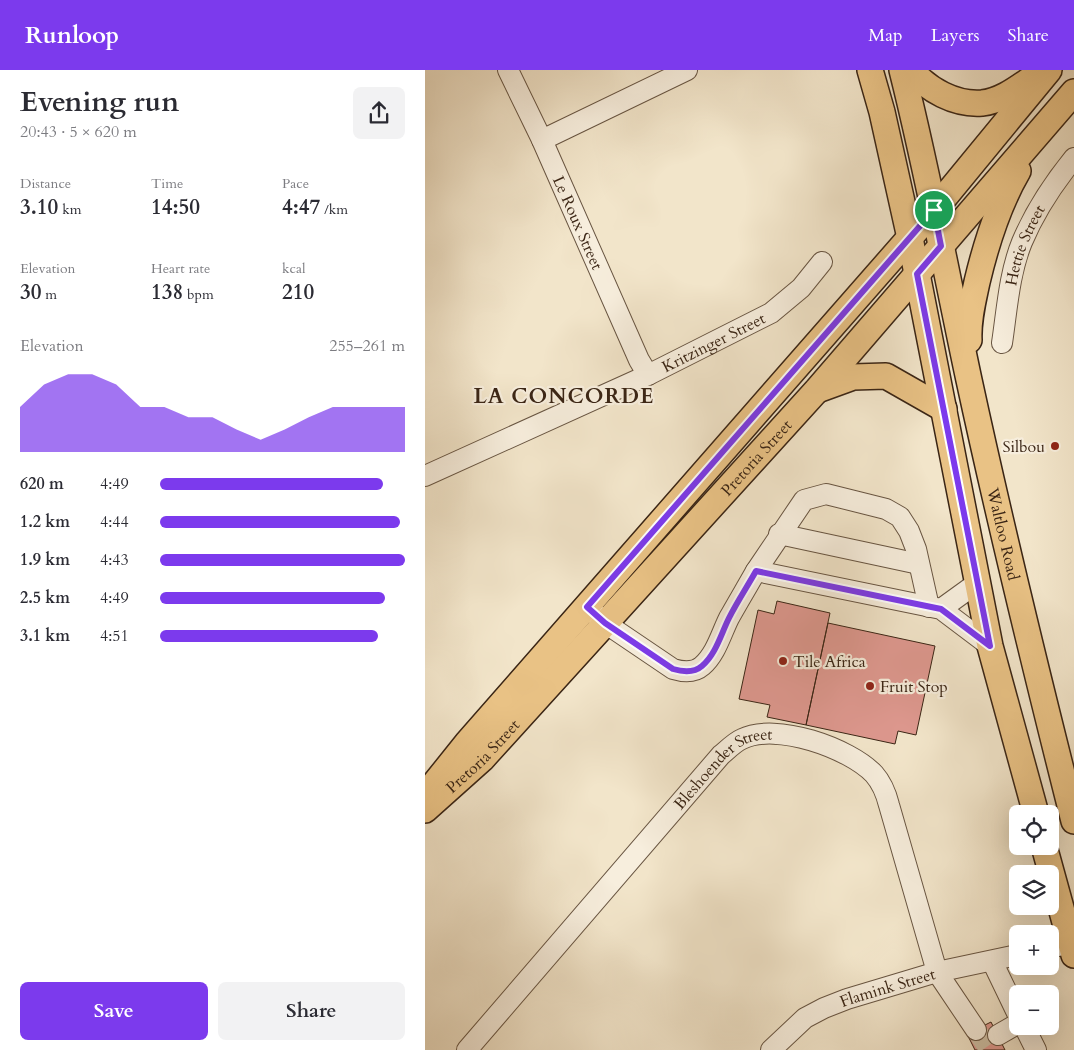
<!DOCTYPE html>
<html lang="en">
<head>
<meta charset="utf-8">
<style>
  :root { --surface:#fff; --page:#f2f2f3; --text:#2b2b33; --muted:#7c7c81; --accent:#7c3aed }
  body { margin:0; font-family:Cardo,serif; background:var(--page); color:var(--text); height:100vh; display:flex; flex-direction:column; font-size:19px; white-space:nowrap }
  * { box-sizing:border-box; margin:0 }
  p { font-size:16px; color:var(--muted) }
  .icon { flex:none; width:28px; height:28px; fill:none; stroke:currentColor; stroke-width:2; stroke-linecap:round; stroke-linejoin:round }
  .map { position:relative; flex:1; overflow:hidden }
  .drawer { display:flex; flex-direction:column; background:var(--surface); width:425px }
  .drawer>* { flex:none }
  .buttons { position:absolute; left:584px; top:735px; display:grid; gap:10px }
  .buttons a { display:grid; place-items:center; width:50px; height:50px; border-radius:8px; background:var(--surface); box-shadow:0 5px 20px #0002; font-size:25px }
  .pin { position:absolute; display:grid; place-items:center; width:42px; height:42px; color:#fff; margin:-21px; border:2px solid #fff; border-radius:50%; box-shadow:0 1px 5px #0007 }
  .round { display:grid; place-items:center; flex:none; width:52px; height:52px; border-radius:8px; background:var(--page) }
  .overview { display:flex; align-items:center; justify-content:space-between; height:85px; padding:0 20px }
  h1 { font-size:28px; font-weight:700; line-height:38px }
  .figures { display:grid; grid-template-columns:repeat(3,1fr); gap:8px; height:85px; padding:5px 20px }
  .figures div { display:grid; align-content:center }
  .figures b { font-size:21px; font-weight:700 }
  .figures small { font-size:14px; font-weight:400 }
  .figures p { font-size:14px }
  .chart { height:140px; padding:10px 20px }
  .chart p { display:flex; justify-content:space-between }
  .chart svg { width:100%; height:90px; margin-top:5px; fill:var(--accent); opacity:.7 }
  .primary-button { display:flex; gap:10px; margin-top:auto; padding:10px 20px }
  .primary-button a { flex:1; height:58px; border-radius:8px; background:var(--accent); color:#fff; font-size:20px; font-weight:700; line-height:58px; text-align:center }
  .primary-button a+a { background:var(--page); color:var(--text) }
  ul { padding:0 20px; list-style:none; font-size:16px }
  li { display:grid; grid-template-columns:80px 60px 1fr; align-items:center; height:38px }
  li i { height:12px; border-radius:6px; background:var(--accent) }
  header { display:flex; align-items:center; gap:30px; box-sizing:border-box; height:70px; padding:0 25px; background:var(--accent); color:#fff }
  header strong { font-size:24px }
  nav { display:flex; gap:28px; margin-inline-start:auto; font-size:18px }
  main { display:flex; flex:1; min-height:0 }
  .map>svg:first-child { display:block }
</style>
</head>
<body>
<header>
<strong>Runloop</strong>
<nav><a>Map</a><a>Layers</a><a>Share</a></nav>
</header>
<main>
<section class="drawer">
<div class="overview"><div><h1>Evening run</h1><p>20:43 · 5 × 620 m</p></div><a class="round"><svg class="icon" aria-label="share" viewBox="0 0 24 24"><path d="M12 15V3M7 8l5-5 5 5M5 13v7h14v-7"/></svg></a></div>
<div class="figures">
<div><p>Distance</p><b>3.10<small> km</small></b></div>
<div><p>Time</p><b>14:50</b></div>
<div><p>Pace</p><b>4:47<small> /km</small></b></div>
</div>
<div class="figures">
<div><p>Elevation</p><b>30<small> m</small></b></div>
<div><p>Heart rate</p><b>138<small> bpm</small></b></div>
<div><p>kcal</p><b>210</b></div>
</div>
<div class="chart"><p><span>Elevation</span>255–261 m</p>
<svg viewBox="0 0 160 44" preserveAspectRatio="none"><path d="M0 44V22L10 11L20 6L30 6L40 11L50 22L60 22L70 27L80 27L90 33L100 38L110 33L120 27L130 22L140 22L150 22L160 22V44z"/></svg>
</div>
<ul>
<li><b>620 m</b>4:49<i style="width:91%"></i></li>
<li><b>1.2 km</b>4:44<i style="width:98%"></i></li>
<li><b>1.9 km</b>4:43<i style="width:100%"></i></li>
<li><b>2.5 km</b>4:49<i style="width:92%"></i></li>
<li><b>3.1 km</b>4:51<i style="width:89%"></i></li>
</ul>
<div class="primary-button"><a>Save</a><a>Share</a></div>
</section>
<div class="map">
<svg width="649" height="980" viewBox="0 0 649 980">
  <rect width="100%" height="100%" fill="#f2e5ca"/>
  <filter id="stains"><feTurbulence type="fractalNoise" baseFrequency=".004" numOctaves="4"/><feColorMatrix values="0 0 0 0 .2 0 0 0 0 .09 0 0 0 0 .02 0 0 0 .5 -.17"/></filter>
  <radialGradient id="worn" r=".72"><stop offset=".6" stop-color="#630" stop-opacity="0"/><stop offset="1" stop-color="#630" stop-opacity=".3"/></radialGradient>
  <path fill="#de988f" stroke="#3a2515" d="M 352,531 L 405,543 L 381,655 L 342,647 L 345,635 L 314,629 L 333,540 L 349,544 Z
    M 403,553 L 510,576 L 491,665 L 473,661 L 470,674 L 381,655 Z
    M 566,952 L 580,980 L 550,980 L 542,964 Z"/>
  <g fill="none" stroke-linecap="round" stroke-linejoin="round">
    <path stroke="#cdbfa6" stroke-width="20" stroke-dasharray="20 10" stroke-linecap="butt" d="M 551,960 L 565,980"/>
    <defs>
      <g id="minor">
        <path id="s1" d="M 83,0 L 117,70 L 214,290 L 223,305"/>
        <path d="M 117,70 L 262,0"/>
        <path id="s2" d="M 577,273 C 582,240 584,204 597,172 C 610,141 628,114 649,88"/>
        <path id="s3" d="M 0,406 L 223,305 L 346,243 L 376,218 L 397,192"/>
        <path d="M 354,464 L 494,494"/>
        <path d="M 331,501 L 379,430 L 401,424 L 461,439 L 475,447 L 484,461 L 491,479 L 504,537"/>
        <path d="M 516,539 L 552,513"/>
        <path d="M 169,543 L 180,553 L 248,599 C 258,602 269,603 277,596 C 291,584 296,564 304,548 C 313,532 322,517 331,501 L 516,539 L 565,576"/>
        <path d="M 625,878 L 649,872"/>
        <path d="M 567,891 L 592,943"/>
        <path d="M 599,956 L 611,980"/>
        <path d="M 573,965 L 592,954"/>
        <path id="s4" d="M 42,980 L 296,685 C 302,680 310,672 317,669 C 351,652 424,678 449,704 C 457,713 461,723 464,735 L 512,902 L 551,960"/>
        <path id="s5" d="M 346,980 L 380,948 L 399,938 L 422,929 L 512,902 L 592,885"/>
      </g>
      <g id="major">
        <path d="M 445,0 L 457,42 L 485,168 L 565,576 L 611,744"/>
        <path id="s6" d="M 477,0 C 503,103 522,207 544,310 C 576,458 612,605 649,751"/>
        <path d="M 486,0 C 503,20 530,35 557,33 C 577,31 594,17 609,7"/>
        <path d="M 544,270 C 543,250 548,231 552,212 C 561,174 573,135 593,101"/>
        <path d="M 395,319 L 428,307 L 461,306 L 519,339"/>
        <path d="M 6,718 L 42,673 L 509,140 L 624,0"/>
        <path id="s7" d="M 0,740 L 57,689 L 392,320 L 649,22"/>
        <path d="M 619,776 L 649,885"/>
      </g>
    </defs>
    <use href="#minor" stroke="#685542" stroke-width="22"/>
    <use href="#major" stroke="#3a2515" stroke-width="28"/>
    <use href="#minor" stroke="#f7eedd" stroke-width="20"/>
    <use href="#major" stroke="#e9c285" stroke-width="25"/>
  </g>
  <g fill="none" stroke-linecap="round" stroke-linejoin="round">
    <defs>
      <path id="route" d="M 509,140 L 516,176 L 492,204 L 565,576 L 516,539 L 331,501 C 322,517 312,532 304,548 C 296,564 291,584 277,596 C 269,603 258,602 248,599 L 180,553 L 162,537 Z"/>
    </defs>
    <use href="#route" stroke="#fff" stroke-width="10"/>
    <use href="#route" stroke="#7c3aed" stroke-width="6"/>
  </g>
  <g fill="#8f2418" stroke="#f7eedd" stroke-width="2">
    <circle cx="630" cy="376" r="5"/>
    <circle cx="358" cy="591" r="5"/>
    <circle cx="445" cy="616" r="5"/>
  </g>
  <g text-anchor="middle" stroke-width="4.5" stroke-linejoin="round" paint-order="stroke">
    <g font-size="16" fill="#3a2515" stroke="#f7eedd">
      <text dy="6" stroke="none"><textPath href="#s1" startOffset="168">Le Roux Street</textPath></text>
      <text dy="6" stroke="none"><textPath href="#s2" startOffset="101">Hettie Street</textPath></text>
      <text dy="6" stroke="none"><textPath href="#s3" startOffset="318">Kritzinger Street</textPath></text>
      <text dy="6" stroke="none"><textPath href="#s7" startOffset="484">Pretoria Street</textPath></text>
      <text dy="6" stroke="none"><textPath href="#s6" startOffset="475">Waltloo Road</textPath></text>
      <text dy="6" stroke="none"><textPath href="#s7" startOffset="79">Pretoria Street</textPath></text>
      <text dy="6" stroke="none"><textPath href="#s4" startOffset="384">Bleshoender Street</textPath></text>
      <text dy="6" stroke="none"><textPath href="#s5" startOffset="135">Flamink Street</textPath></text>
    </g>
    <g font-size="16" fill="#3a2515" stroke="#f7eedd" text-anchor="start">
      <text x="620" y="382" text-anchor="end">Silbou</text>
      <text x="368" y="597">Tile Africa</text>
      <text x="455" y="622">Fruit Stop</text>
    </g>
    <g font-size="21" font-weight="bold" letter-spacing="1" fill="#3a2515" stroke="#f7eedd">
      <text x="139" y="333">LA CONCORDE</text>
    </g>
  </g>
  <rect width="100%" height="100%" filter="url(#stains)"/>
  <rect width="100%" height="100%" fill="url(#worn)"/>
</svg>
<div class="buttons">
<a><svg class="icon" aria-label="locate" viewBox="0 0 24 24"><circle cx="12" cy="12" r="6"/><path d="M12 2v4M12 18v4M2 12h4M18 12h4"/></svg></a>
<a><svg class="icon" aria-label="layers" viewBox="0 0 24 24"><path d="M12 4l9 5-9 5-9-5zM3 14l9 5 9-5"/></svg></a>
<a>+</a>
<a>−</a>
</div>
<div class="pin" style="left:509px;top:140px;background:#1e9e55"><svg class="icon" aria-label="arrive" viewBox="0 0 24 24"><path d="M6 21V4h12l-3 4 3 4H6"/></svg></div>
</div>
</main>
</body>
</html>
